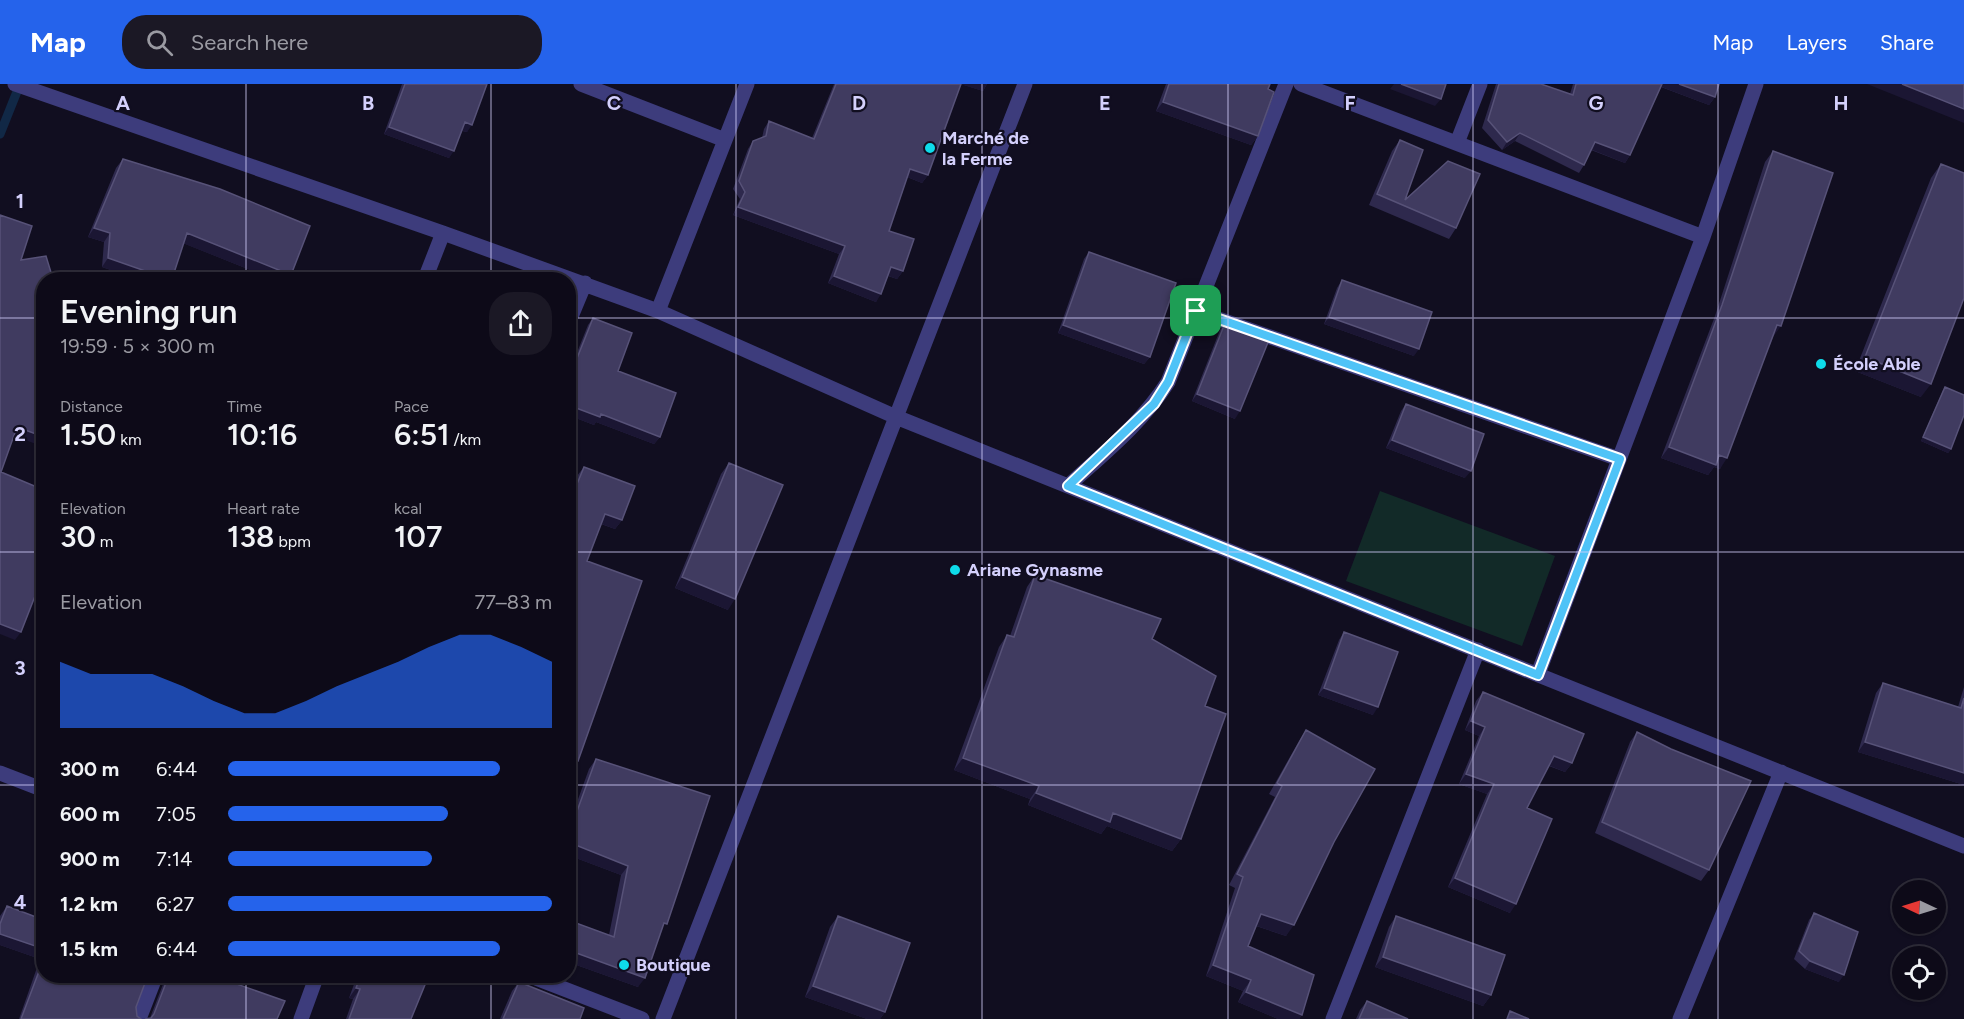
<!DOCTYPE html>
<html lang="en">
<head>
<meta charset="utf-8">
<style>
  :root { --surface:#0d0a18; --page:#1b1825; --text:#f1f3f6; --muted:#9a9aa2; --line:#2d2b37; --accent:#2563eb }
  body { margin:0; font-family:Figtree,sans-serif; background:var(--page); color:var(--text); height:100vh; display:flex; flex-direction:column; font-size:22px; white-space:nowrap }
  * { box-sizing:border-box; margin:0 }
  p { font-size:20px; color:var(--muted) }
  .icon { flex:none; width:33px; height:33px; fill:none; stroke:currentColor; stroke-width:2; stroke-linecap:round; stroke-linejoin:round }
  .map { position:relative; flex:1; overflow:hidden }
  .drawer { position:absolute; left:36px; top:188px; width:540px; height:711px; display:flex; flex-direction:column; background:var(--surface); border-radius:24px; box-shadow:0 2px 4px #0004,0 0 0 2px var(--line) }
  .drawer>* { flex:none }
  .needle { width:39px; rotate:274deg }
  .fabs { position:absolute; left:1892px; top:796px; display:grid; gap:12px }
  .fabs a { display:grid; place-items:center; width:54px; height:54px; border-radius:50%; background:var(--surface); box-shadow:0 2px 4px #0004,0 0 0 2px var(--line); font-size:30px }
  .pin { position:absolute; display:grid; place-items:center; width:51px; height:51px; color:#fff; margin:-26px; border-radius:12px; box-shadow:0 3px 9px #0006 }
  .round { display:grid; place-items:center; flex:none; width:63px; height:63px; border-radius:24px; background:var(--page) }
  .headline { display:flex; align-items:center; justify-content:space-between; height:102px; padding:0 24px }
  h1 { font-size:33px; font-weight:600; line-height:45px }
  .metrics { display:grid; grid-template-columns:repeat(3,1fr); gap:9px; height:102px; padding:6px 24px }
  .metrics div { display:grid; align-content:center }
  .metrics b { font-size:30px; font-weight:600 }
  .metrics small { font-size:16px; font-weight:400 }
  .metrics p { font-size:16px }
  .chart { height:168px; padding:12px 24px }
  .chart p { display:flex; justify-content:space-between }
  .chart svg { width:100%; height:108px; margin-top:6px; fill:var(--accent); opacity:.7 }
  ul { padding:0 24px; list-style:none; font-size:20px }
  li { display:grid; grid-template-columns:96px 72px 1fr; align-items:center; height:45px }
  li i { height:15px; border-radius:8px; background:var(--accent) }
  header { display:flex; align-items:center; gap:36px; box-sizing:border-box; height:84px; padding:0 30px; background:var(--accent); color:#fff }
  header strong { font-size:28px }
  nav { display:flex; gap:33px; margin-inline-start:auto; font-size:21px }
  .search { width:420px; height:54px; background:var(--page); display:flex; align-items:center; gap:15px; box-sizing:border-box; padding:0 21px; border-radius:24px; color:var(--muted); font-size:22px }
  .map>svg:first-child { display:block }
</style>
</head>
<body>
<header>
<strong>Map</strong>
<div class="search"><svg class="icon" aria-label="search" viewBox="0 0 24 24"><circle cx="10" cy="10" r="6"/><path d="M15 15l6 6"/></svg>Search here</div>
<nav><a>Map</a><a>Layers</a><a>Share</a></nav>
</header>
<div class="map">
<svg width="1964" height="935" viewBox="0 0 1964 935">
  <rect width="100%" height="100%" fill="#110e20"/>
  <path fill="#122a28" d="M 1380,407 L 1555,472 L 1522,562 L 1346,497 Z"/>
  <g fill="none" stroke-linecap="round" stroke-linejoin="round">
    <path stroke="#112846" stroke-width="9" d="M 0,50 L 20,0"/>
    <path stroke="#3d3c7c" stroke-width="15" d="M 15,0 L 443,149 L 658,227 L 896,333 L 1964,762
      M 581,0 L 725,56
      M 1301,0 L 1703,153
      M 1457,59 L 1480,0
      M 425,195 L 443,149
      M 658,227 L 747,0
      M 1196,227 L 1619,375
      M 568,240 L 585,199
      M 1068,402 C 1103,370 1142,339 1168,298 L 1286,0
      M 1538,590 L 1703,153 L 1756,0
      M 0,689 L 44,706
      M 528,891 L 642,935
      M 139,935 L 156,891
      M 301,935 L 317,891
      M 663,935 L 1025,0
      M 1333,935 L 1478,566
      M 1680,935 L 1781,688"/>
  </g>
  <path fill="#2e294d" d="M 402,0 L 487,0 L 467,48 L 462,47 L 449,74 L 384,50 Z
    M 834,0 L 987,0 L 983,7 L 961,0 L 928,91 L 922,99 L 907,93 L 889,147 L 903,187 L 897,195 L 888,192 L 876,218 L 828,199 L 839,170 L 733,131 L 740,115 L 733,105 L 748,65 L 753,57 L 762,54 L 764,45 L 769,37 L 812,54 Z
    M 1166,0 L 1270,0 L 1268,5 L 1258,52 L 1251,61 L 1156,27 Z
    M 1496,0 L 1541,0 L 1570,10 L 1573,0 L 1719,0 L 1715,13 L 1709,21 L 1661,3 L 1630,71 L 1625,79 L 1591,66 L 1584,81 L 1579,89 L 1515,57 L 1502,66 L 1482,44 Z
    M 1400,56 L 1405,116 L 1456,144 L 1449,155 L 1369,121 L 1392,67 Z
    M 1773,67 L 1773,253 L 1720,385 L 1714,383 L 1708,391 L 1661,374 L 1715,232 L 1765,78 Z
    M 123,75 L 288,195 L 273,195 L 183,159 L 172,195 L 137,195 L 102,183 L 104,158 L 88,153 L 116,84 Z
    M 1941,80 L 1921,313 L 1855,287 L 1931,94 Z
    M 1089,168 L 1150,273 L 1144,280 L 1058,249 L 1084,175 Z
    M 1342,196 L 1414,272 L 1324,240 L 1337,204 Z
    M 593,234 L 618,287 L 660,353 L 654,360 L 596,338 L 594,341 L 568,331 L 568,291 L 588,241 Z
    M 1225,239 L 1235,335 L 1192,317 L 1220,246 Z
    M 1945,303 L 1951,365 L 1948,369 L 1921,357 L 1943,306 Z
    M 1406,320 L 1465,394 L 1386,364 L 1401,327 Z
    M 729,379 L 728,526 L 675,504 L 721,390 Z
    M 584,383 L 622,436 L 615,445 L 601,440 L 587,477 L 578,677 L 572,686 L 568,685 L 568,415 L 577,392 Z
    M 1035,491 L 1152,555 L 1205,622 L 1181,755 L 1172,767 L 1107,742 L 1101,750 L 1028,721 L 1030,715 L 954,686 L 999,563 L 1007,551 L 1010,552 L 1027,503 Z
    M 1344,548 L 1373,631 L 1318,611 L 1339,556 Z
    M 1883,599 L 1958,623 L 1964,603 L 1964,701 L 1858,668 L 1876,609 Z
    M 1483,608 L 1572,679 L 1565,688 L 1549,682 L 1527,724 L 1510,829 L 1448,803 L 1487,710 L 1459,700 L 1479,652 L 1465,646 L 1476,617 Z
    M 1306,646 L 1334,758 L 1286,852 L 1256,842 L 1248,862 L 1302,931 L 1299,935 L 1278,935 L 1238,918 L 1243,907 L 1206,892 L 1235,804 L 1229,801 L 1275,713 L 1269,710 L 1299,657 Z
    M 1637,648 L 1709,786 L 1701,797 L 1595,749 L 1630,658 Z
    M 596,675 L 661,848 L 638,903 L 568,878 L 568,836 L 609,851 L 621,791 L 568,771 L 568,743 L 589,685 Z
    M 7,822 L 44,836 L 44,891 L 136,923 L 137,932 L 141,935 L 19,935 L 40,875 L 0,861 L 0,832 Z
    M 1814,829 L 1839,898 L 1805,885 L 1794,875 L 1809,836 Z
    M 838,832 L 885,928 L 880,935 L 867,935 L 805,913 L 830,843 Z
    M 1396,832 L 1491,911 L 1483,922 L 1375,883 L 1389,843 Z
    M 165,891 L 211,891 L 150,934 L 165,895 Z
    M 353,891 L 429,891 L 411,935 L 346,935 L 353,915 L 349,914 L 357,892 Z
    M 519,898 L 580,935 L 500,935 L 512,907 Z
    M 1367,917 L 1408,935 L 1356,935 L 1360,926 Z"/>
  <path fill="#1b1633" d="M 960,0 L 987,0 L 983,7 Z
    M 1394,0 L 1401,0 L 1441,15 L 1435,22 L 1390,5 Z
    M 1661,0 L 1679,0 L 1715,13 L 1709,21 L 1659,2 Z
    M 1867,0 L 1902,0 L 1964,25 L 1964,39 Z
    M 1163,18 L 1258,52 L 1251,61 L 1156,27 Z
    M 465,38 L 472,41 L 467,48 L 459,46 Z
    M 389,43 L 454,67 L 449,74 L 384,50 Z
    M 1520,49 L 1515,57 L 1502,66 L 1507,58 Z
    M 1595,58 L 1630,71 L 1625,79 L 1590,65 Z
    M 910,85 L 928,91 L 922,99 L 905,92 Z
    M 738,123 L 845,162 L 839,170 L 733,131 Z
    M 94,144 L 110,149 L 104,158 L 88,153 Z
    M 187,149 L 291,191 L 288,195 L 273,195 L 180,158 Z
    M 108,174 L 168,195 L 137,195 L 102,183 Z
    M 891,183 L 903,187 L 897,195 L 886,191 Z
    M 834,192 L 881,210 L 876,218 L 828,199 Z
    M 1329,233 L 1419,265 L 1414,272 L 1324,240 Z
    M 1063,241 L 1150,273 L 1144,280 L 1058,249 Z
    M 1777,241 L 1781,242 L 1773,253 L 1770,252 Z
    M 1865,273 L 1931,300 L 1921,313 L 1855,287 Z
    M 1197,310 L 1240,327 L 1235,335 L 1192,317 Z
    M 568,321 L 601,330 L 660,353 L 654,360 L 596,338 L 594,341 L 568,331 Z
    M 17,343 L 44,353 L 44,363 L 12,351 Z
    M 1923,353 L 1951,365 L 1948,369 L 1921,357 Z
    M 1392,356 L 1471,387 L 1465,394 L 1386,364 Z
    M 1669,363 L 1719,371 L 1727,374 L 1720,385 L 1714,383 L 1708,391 L 1661,374 Z
    M 605,430 L 622,436 L 615,445 L 599,439 Z
    M 682,493 L 735,515 L 728,526 L 675,504 Z
    M 0,540 L 21,548 L 15,556 L 0,550 Z
    M 1324,604 L 1378,623 L 1373,631 L 1318,611 Z
    M 1471,637 L 1485,643 L 1479,652 L 1465,646 Z
    M 1865,658 L 1964,689 L 1964,701 L 1858,668 Z
    M 1554,672 L 1572,679 L 1565,688 L 1548,681 Z
    M 568,674 L 578,677 L 572,686 L 568,685 Z
    M 963,674 L 1039,702 L 1030,715 L 954,686 Z
    M 1466,690 L 1494,700 L 1487,710 L 1459,700 Z
    M 1036,709 L 1113,729 L 1181,755 L 1172,767 L 1107,742 L 1101,750 L 1028,721 Z
    M 568,758 L 628,782 L 621,791 L 568,771 Z
    M 1455,794 L 1516,820 L 1510,829 L 1448,803 Z
    M 1261,830 L 1294,841 L 1286,852 L 1254,841 Z
    M 0,850 L 44,865 L 44,870 L 40,875 L 0,861 Z
    M 568,866 L 645,894 L 638,903 L 568,878 Z
    M 1383,873 L 1491,911 L 1483,922 L 1375,883 Z
    M 1810,877 L 1844,891 L 1839,898 L 1805,885 Z
    M 1213,881 L 1251,896 L 1243,907 L 1206,892 Z
    M 813,902 L 885,928 L 880,935 L 867,935 L 805,913 Z
    M 356,904 L 360,905 L 353,915 L 349,914 Z
    M 1246,908 L 1302,931 L 1299,935 L 1278,935 L 1238,918 Z"/>
  <path fill="#403b60" stroke="#575278" stroke-width="1.5" d="M 405,0 L 487,0 L 472,41 L 465,38 L 454,67 L 389,43 Z
    M 836,0 L 961,0 L 928,91 L 910,85 L 889,147 L 914,155 L 903,187 L 891,183 L 881,210 L 834,192 L 845,162 L 738,123 L 745,108 L 739,97 L 753,57 L 766,52 L 769,37 L 814,55 Z
    M 1169,0 L 1270,0 L 1268,5 L 1274,8 L 1258,52 L 1163,18 Z
    M 1401,0 L 1446,0 L 1441,15 Z
    M 1499,0 L 1541,0 L 1573,11 L 1576,0 L 1662,0 L 1630,71 L 1595,58 L 1584,81 L 1520,49 L 1507,58 L 1488,36 Z
    M 1679,0 L 1719,0 L 1715,13 Z
    M 1902,0 L 1964,0 L 1964,25 Z
    M 1400,56 L 1423,66 L 1405,116 L 1448,77 L 1480,90 L 1456,144 L 1377,110 Z
    M 1773,67 L 1833,89 L 1781,242 L 1777,241 L 1727,374 L 1719,371 L 1716,381 L 1669,363 L 1722,221 Z
    M 123,75 L 220,105 L 310,142 L 291,191 L 187,149 L 172,195 L 168,195 L 108,174 L 110,149 L 94,144 Z
    M 1941,80 L 1964,89 L 1964,214 L 1931,300 L 1865,273 Z
    M 0,131 L 32,142 L 21,176 L 46,172 L 53,195 L 44,195 L 44,353 L 17,343 L 1,388 L 44,406 L 44,489 L 21,548 L 0,540 Z
    M 1089,168 L 1176,199 L 1150,273 L 1063,241 Z
    M 1342,196 L 1432,228 L 1419,265 L 1329,233 Z
    M 593,234 L 632,249 L 618,287 L 676,309 L 660,353 L 601,330 L 600,333 L 568,321 L 568,297 Z
    M 1225,239 L 1269,256 L 1240,327 L 1197,310 Z
    M 1945,303 L 1964,311 L 1964,331 L 1951,365 L 1923,353 Z
    M 1406,320 L 1484,350 L 1471,387 L 1392,356 Z
    M 729,379 L 783,401 L 735,515 L 682,493 Z
    M 584,383 L 635,402 L 622,436 L 605,430 L 587,477 L 642,497 L 578,677 L 568,674 L 568,422 Z
    M 1035,491 L 1161,535 L 1152,555 L 1216,592 L 1205,622 L 1226,630 L 1181,755 L 1113,729 L 1110,738 L 1036,709 L 1039,702 L 963,674 L 1007,551 L 1014,553 Z
    M 1344,548 L 1398,568 L 1378,623 L 1324,604 Z
    M 1883,599 L 1961,624 L 1964,614 L 1964,689 L 1865,658 Z
    M 1483,608 L 1584,650 L 1572,679 L 1554,672 L 1527,724 L 1552,735 L 1516,820 L 1455,794 L 1494,700 L 1466,690 L 1485,643 L 1471,637 Z
    M 1306,646 L 1375,685 L 1334,758 L 1294,841 L 1261,830 L 1248,862 L 1314,891 L 1302,931 L 1246,908 L 1251,896 L 1213,881 L 1243,793 L 1237,790 L 1282,702 L 1277,699 Z
    M 1637,648 L 1671,665 L 1751,697 L 1709,786 L 1602,738 Z
    M 596,675 L 710,712 L 667,840 L 664,839 L 645,894 L 568,866 L 568,836 L 614,853 L 628,782 L 568,758 L 568,752 Z
    M 7,822 L 44,836 L 44,865 L 0,850 L 0,840 Z
    M 1814,829 L 1858,848 L 1844,891 L 1810,877 L 1799,867 Z
    M 838,832 L 910,859 L 885,928 L 813,902 Z
    M 1396,832 L 1505,871 L 1491,911 L 1383,873 Z
    M 44,874 L 44,891 L 148,891 L 136,923 L 137,932 L 141,935 L 21,935 Z
    M 169,891 L 211,891 L 285,917 L 277,935 L 145,935 L 151,934 L 154,930 Z
    M 361,891 L 429,891 L 411,935 L 349,935 L 360,905 L 356,904 Z
    M 519,898 L 584,924 L 580,935 L 503,935 Z
    M 1367,917 L 1408,935 L 1359,935 Z
    M 1510,927 L 1529,935 L 1507,935 Z"/>
  <g fill="none" stroke-linecap="round" stroke-linejoin="round">
    <defs>
      <path id="route" d="M 1196,227 L 1620,375 L 1538,591 L 1068,402 L 1154,320 L 1168,298 Z"/>
    </defs>
    <use href="#route" stroke="#fff" stroke-width="12"/>
    <use href="#route" stroke="#4fc3f7" stroke-width="8"/>
  </g>
  <path fill="none" stroke="#d4d0fc" stroke-width="1.5" stroke-opacity="0.55" d="M 246,0 L 246,195M 491,0 L 491,195M 736,0 L 736,935M 982,0 L 982,935M 1228,0 L 1228,935M 1473,0 L 1473,935M 1718,0 L 1718,935M 0,234 L 44,234M 568,234 L 1964,234M 0,468 L 44,468M 568,468 L 1964,468M 0,701 L 44,701M 568,701 L 1964,701M 246,891 L 246,935M 491,891 L 491,935"/>
  <g fill="#0edbea" stroke="#110e20" stroke-width="2">
    <circle cx="930" cy="64" r="6"/>
    <circle cx="1821" cy="280" r="6"/>
    <circle cx="955" cy="486" r="6"/>
    <circle cx="624" cy="881" r="6"/>
  </g>
  <g text-anchor="middle" stroke-width="4.5" stroke-linejoin="round" paint-order="stroke">
    <g font-size="18" font-weight="bold" fill="#d4d0fc" stroke="#110e20" text-anchor="start">
      <text x="942" y="60">Marché de<tspan x="942" dy="21">la Ferme</tspan></text>
      <text x="1833" y="286">École Able</text>
      <text x="967" y="492">Ariane Gynasme</text>
      <text x="636" y="887">Boutique</text>
    </g>
  </g>
  <g font-size="20" text-anchor="middle" font-weight="bold" fill="#d4d0fc" stroke="#110e20" stroke-width="4.5" stroke-linejoin="round" paint-order="stroke">
    <text x="123" y="26">A</text>
    <text x="368" y="26">B</text>
    <text x="614" y="26">C</text>
    <text x="859" y="26">D</text>
    <text x="1105" y="26">E</text>
    <text x="1350" y="26">F</text>
    <text x="1596" y="26">G</text>
    <text x="1841" y="26">H</text>
    <text x="20" y="124">1</text>
    <text x="20" y="357">2</text>
    <text x="20" y="591">3</text>
    <text x="20" y="825">4</text>
  </g>
</svg>
<div class="fabs">
<a><svg class="needle" viewBox="-14 -14 28 28"><path d="M0-13l5 13h-10z" fill="#e53935"/><path d="M0 13l5-13h-10z" fill="#9a9aa2"/></svg></a>
<a><svg class="icon" aria-label="locate" viewBox="0 0 24 24"><circle cx="12" cy="12" r="6"/><path d="M12 2v4M12 18v4M2 12h4M18 12h4"/></svg></a>
</div>
<div class="pin" style="left:1196px;top:227px;background:#1e9e55"><svg class="icon" aria-label="arrive" viewBox="0 0 24 24"><path d="M6 21V4h12l-3 4 3 4H6"/></svg></div>
<section class="drawer">
<div class="headline"><div><h1>Evening run</h1><p>19:59 · 5 × 300 m</p></div><a class="round"><svg class="icon" aria-label="share" viewBox="0 0 24 24"><path d="M12 15V3M7 8l5-5 5 5M5 13v7h14v-7"/></svg></a></div>
<div class="metrics">
<div><p>Distance</p><b>1.50<small> km</small></b></div>
<div><p>Time</p><b>10:16</b></div>
<div><p>Pace</p><b>6:51<small> /km</small></b></div>
</div>
<div class="metrics">
<div><p>Elevation</p><b>30<small> m</small></b></div>
<div><p>Heart rate</p><b>138<small> bpm</small></b></div>
<div><p>kcal</p><b>107</b></div>
</div>
<div class="chart"><p><span>Elevation</span>77–83 m</p>
<svg viewBox="0 0 160 44" preserveAspectRatio="none"><path d="M0 44V17L10 22L20 22L30 22L40 27L50 33L60 38L70 38L80 33L90 27L100 22L110 17L120 11L130 6L140 6L150 11L160 17V44z"/></svg>
</div>
<ul>
<li><b>300 m</b>6:44<i style="width:84%"></i></li>
<li><b>600 m</b>7:05<i style="width:68%"></i></li>
<li><b>900 m</b>7:14<i style="width:63%"></i></li>
<li><b>1.2 km</b>6:27<i style="width:100%"></i></li>
<li><b>1.5 km</b>6:44<i style="width:84%"></i></li>
</ul>
</section>
</div>
</body>
</html>
